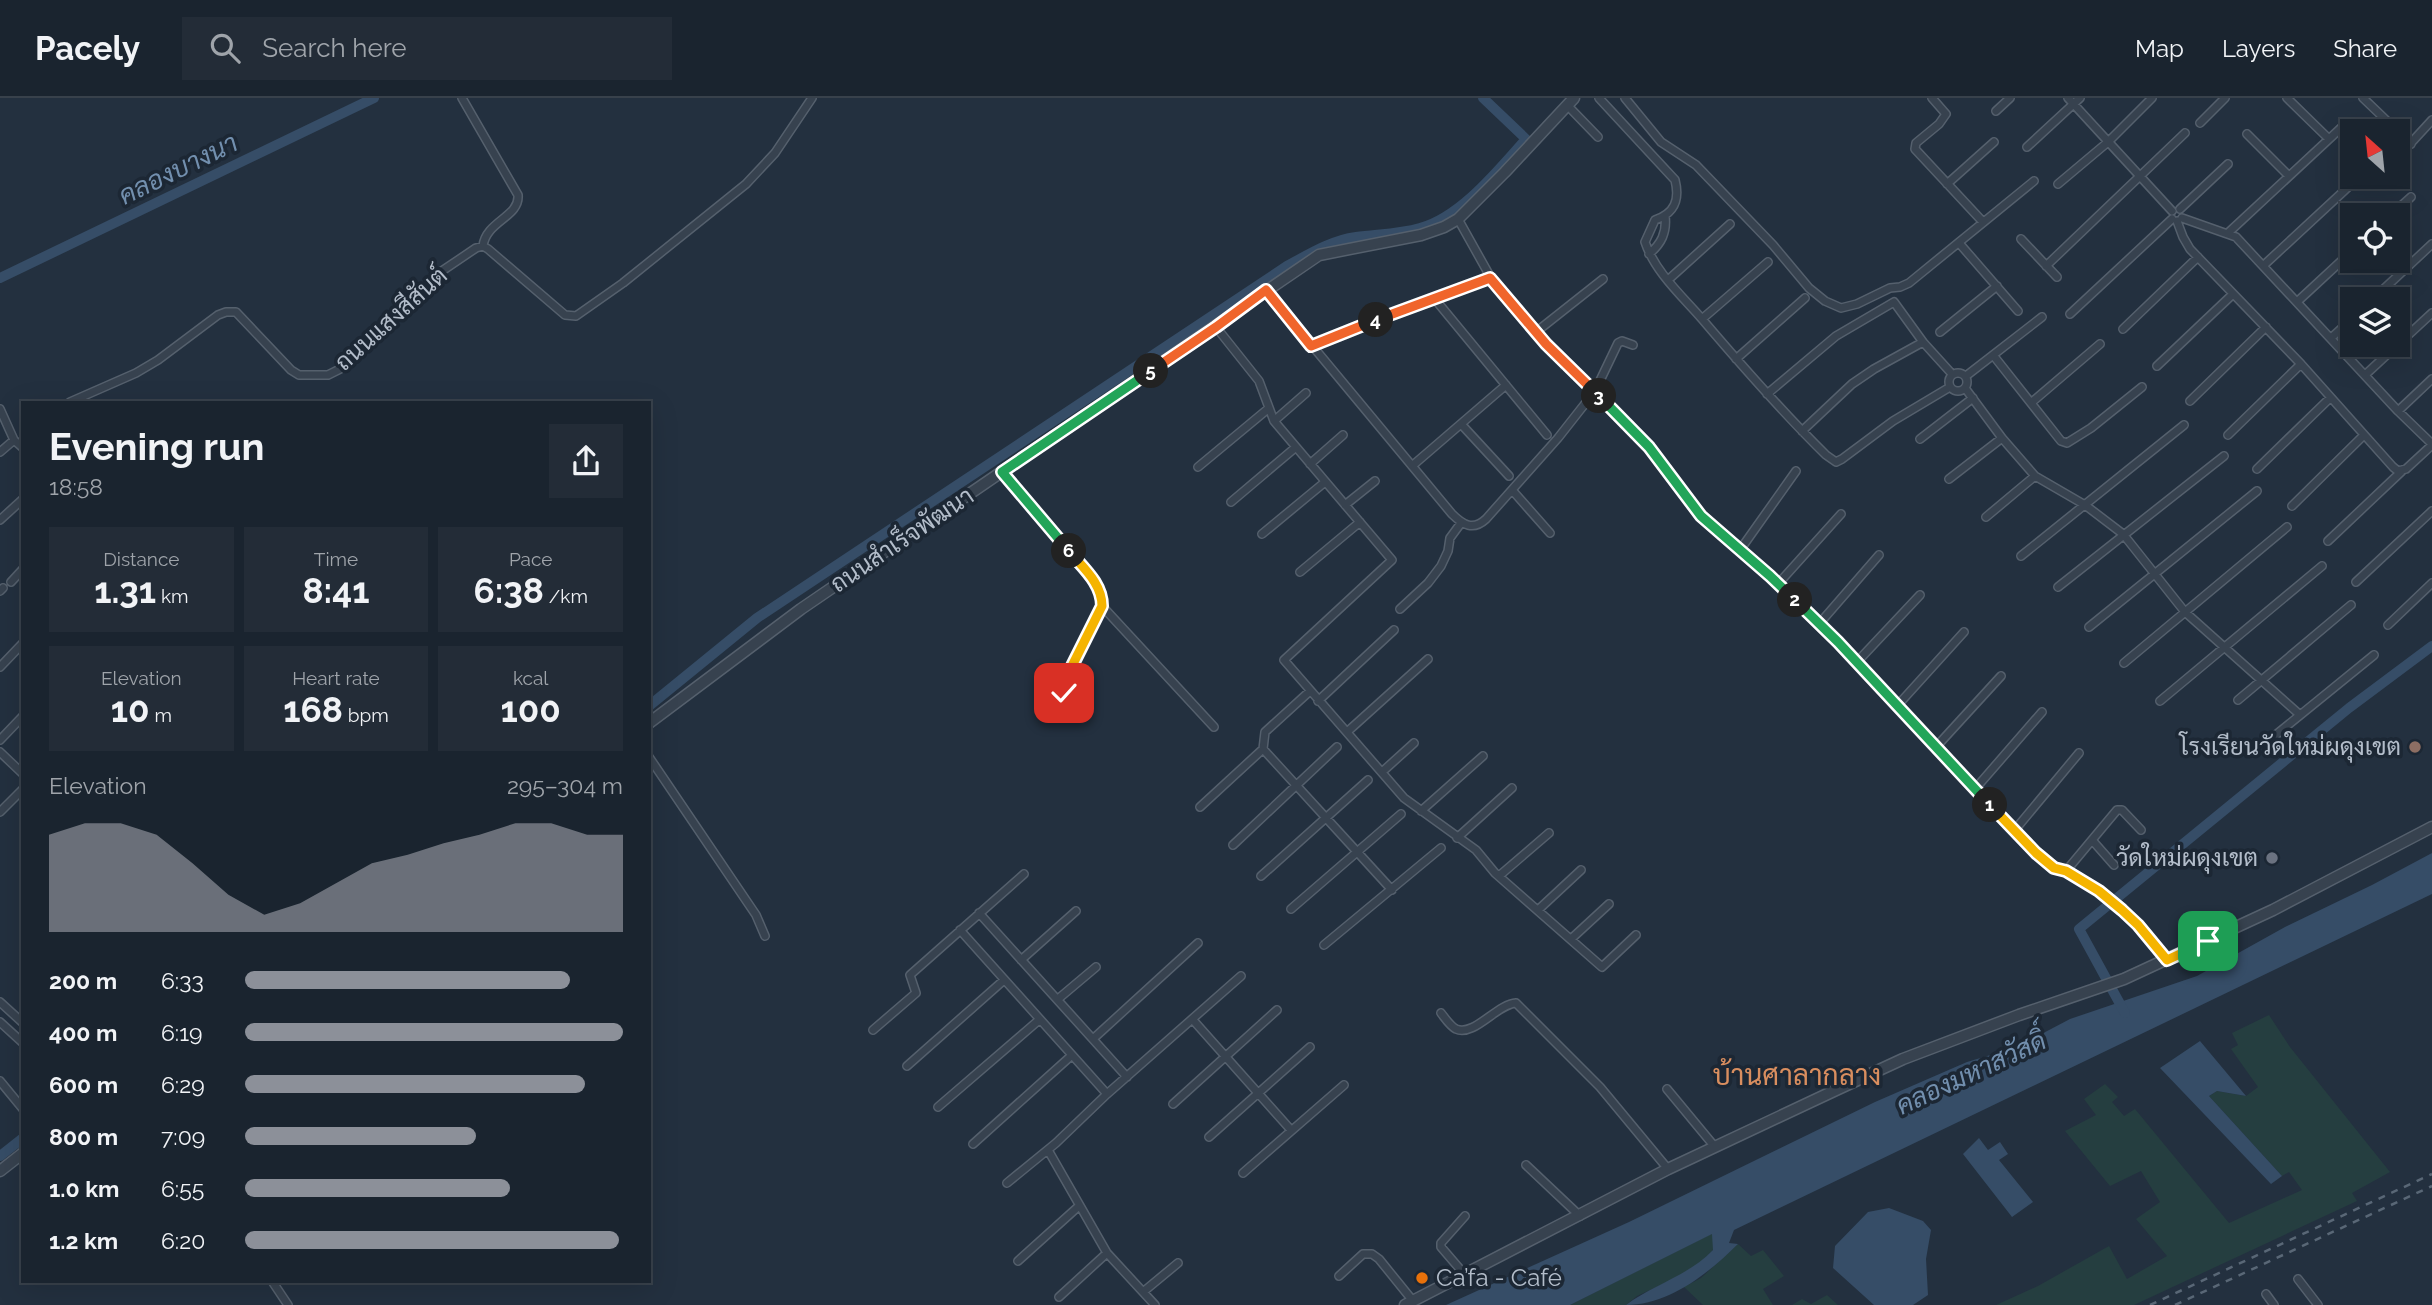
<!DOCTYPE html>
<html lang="en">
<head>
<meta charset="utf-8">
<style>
  :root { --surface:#1a242f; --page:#232c37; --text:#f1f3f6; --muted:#9fa4aa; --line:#38414b; --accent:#8c9099 }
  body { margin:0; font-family:Raleway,Sarabun,sans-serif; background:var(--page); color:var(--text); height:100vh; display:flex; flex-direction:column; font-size:26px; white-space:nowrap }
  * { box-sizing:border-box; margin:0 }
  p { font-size:23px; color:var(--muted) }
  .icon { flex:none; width:38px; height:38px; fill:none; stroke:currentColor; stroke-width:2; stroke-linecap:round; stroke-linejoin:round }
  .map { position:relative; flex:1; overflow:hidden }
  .sheet { position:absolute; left:21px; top:303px; width:630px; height:882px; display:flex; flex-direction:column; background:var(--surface); border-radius:0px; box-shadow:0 7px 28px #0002,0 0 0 2px var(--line) }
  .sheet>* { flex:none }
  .needle { width:46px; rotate:333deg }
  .tools { position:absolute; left:2340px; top:21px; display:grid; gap:14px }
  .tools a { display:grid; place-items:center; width:70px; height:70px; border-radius:0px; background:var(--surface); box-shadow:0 7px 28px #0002,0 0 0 2px var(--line); font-size:35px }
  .pin { position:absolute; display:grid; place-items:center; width:60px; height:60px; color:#fff; margin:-30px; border-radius:14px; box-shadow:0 4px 10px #0006 }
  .km { position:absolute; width:35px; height:35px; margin:-18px; border-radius:50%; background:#222; color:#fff; font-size:19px; line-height:35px; text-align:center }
  .round { display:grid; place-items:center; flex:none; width:74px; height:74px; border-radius:0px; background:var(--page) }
  .head { display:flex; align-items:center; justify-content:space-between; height:119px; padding:0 28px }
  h1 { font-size:38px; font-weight:700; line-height:52px }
  .metrics { display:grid; grid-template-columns:repeat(3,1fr); gap:10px; height:119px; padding:7px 28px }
  .metrics div { display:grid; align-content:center; border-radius:0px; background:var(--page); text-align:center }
  .metrics b { font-size:35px; font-weight:700 }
  .metrics small { font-size:19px; font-weight:400 }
  .metrics p { font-size:19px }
  .chart { height:196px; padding:14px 28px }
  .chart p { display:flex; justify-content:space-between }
  .chart svg { width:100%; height:126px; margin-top:7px; fill:var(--accent); opacity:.7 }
  ul { padding:0 28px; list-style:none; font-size:23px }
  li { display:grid; grid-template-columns:112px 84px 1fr; align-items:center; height:52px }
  li i { height:18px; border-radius:9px; background:var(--accent) }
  header { display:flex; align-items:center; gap:42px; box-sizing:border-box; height:98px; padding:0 35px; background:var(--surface); border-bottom:2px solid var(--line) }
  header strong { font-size:33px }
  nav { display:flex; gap:38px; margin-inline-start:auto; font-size:24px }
  .search { width:490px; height:63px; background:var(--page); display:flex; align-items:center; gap:18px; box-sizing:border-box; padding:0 24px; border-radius:0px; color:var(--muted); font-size:26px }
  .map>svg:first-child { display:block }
</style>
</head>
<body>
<header>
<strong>Pacely</strong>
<div class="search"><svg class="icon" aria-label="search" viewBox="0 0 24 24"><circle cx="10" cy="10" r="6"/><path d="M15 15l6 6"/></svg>Search here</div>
<nav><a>Map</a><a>Layers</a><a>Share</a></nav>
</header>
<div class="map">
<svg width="2432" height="1207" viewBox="0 0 2432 1207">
  <rect width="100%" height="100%" fill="#23303f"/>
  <path fill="#253e40" d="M 2269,917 L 2290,949 L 2390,1074 L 2352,1095 L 2357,1103 L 2134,1207 L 1996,1207 L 2038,1188 L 2109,1148 L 2127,1181 L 2167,1158 L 2136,1121 L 2160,1104 L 2141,1073 L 2110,1088 L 2065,1033 L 2096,1017 L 2084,1001 L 2105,986 L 2118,999 L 2112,1004 L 2124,1018 L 2135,1011 L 2229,1125 L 2302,1092 L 2289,1074 L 2282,1078 L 2209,998 L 2217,993 L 2246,998 L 2258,989 L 2231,951 L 2238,947 L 2232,935 Z
    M 1713,1135 L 1713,1152 L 1703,1163 L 1678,1179 L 1637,1198 L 1626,1207 L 1570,1207 Z
    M 1738,1146 L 1751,1158 L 1763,1152 L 1784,1178 L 1763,1191 L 1773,1207 L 1703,1207 L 1684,1189 L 1701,1180 Z
    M 1827,1197 L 1838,1207 L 1792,1207 L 1802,1201 L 1811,1206 Z"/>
  <path fill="#364d67" d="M 2432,755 L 2432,796 L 1734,1132 L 1729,1145 L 1738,1146 C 1709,1175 1669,1207 1626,1207 C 1654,1186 1688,1178 1713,1152 L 1712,1136 L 1570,1207 L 1446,1207 L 1629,1124 L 1875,1004 L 1967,964 L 2017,949 L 2070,921 L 2197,878 L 2285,829 L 2372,787 Z
    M 2200,943 L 2246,998 L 2217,993 L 2209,998 L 2282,1078 L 2271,1086 L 2160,970 Z
    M 1979,1040 L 1988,1052 L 2000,1044 L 2008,1056 L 1999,1062 L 2033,1104 L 2012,1119 L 1963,1056 Z
    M 1889,1110 L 1923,1123 L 1931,1132 L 1926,1161 L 1928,1197 L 1913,1207 L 1874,1207 L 1833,1170 L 1835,1148 L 1868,1114 Z"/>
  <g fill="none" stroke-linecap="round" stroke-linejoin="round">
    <path stroke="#364d67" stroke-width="10" d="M 0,180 L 374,0
      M 649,608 L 757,520 L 1287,168 C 1309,156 1332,142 1356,139 C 1378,136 1399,136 1420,130 C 1461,119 1499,71 1526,41 L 1483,0
      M 2125,915 L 2079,831 L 2349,610 L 2432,548
      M 0,1058 L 23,1040"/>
    <defs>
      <path id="minor" d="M 462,0 L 518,97 C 520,119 486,123 483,148
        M 1599,0 L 1675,82 C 1680,102 1675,115 1655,122 L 1645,144 C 1655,174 1682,198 1702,221 C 1742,268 1782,314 1826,357 L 1836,364 L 1842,361 L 1893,323 L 1950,289
        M 1625,0 L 1661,44 L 1696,67 L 1773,147 L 1809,190 L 1825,203 L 1841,210 L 1857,206 L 1890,190 L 1900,189 L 1909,185 L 2034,83
        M 1932,0 L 1946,16 L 1939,26 L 1916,45 L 1915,51 L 1983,124
        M 2068,0 L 2172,113
        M 2287,0 L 2329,41
        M 2363,0 L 2411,46
        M 1567,7 L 1598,39
        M 1996,13 L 2010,0
        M 2200,25 L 2225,0
        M 2247,36 L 2288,77
        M 2027,49 L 2080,0
        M 2398,59 L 2432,22
        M 1947,86 L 1994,44
        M 2058,86 L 2108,44 L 2152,0
        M 2180,111 L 2228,66
        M 2391,117 L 2411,99
        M 2182,120 L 2236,139 L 2398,313 L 2432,346
        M 1458,121 L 1491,180 L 1546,246 L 1649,349 L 1701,418 L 1770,478 L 1838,544 L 2036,755 C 2055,771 2076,778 2097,792 C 2125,810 2146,836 2167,862
        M 2177,123 L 2183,139 L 2190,151 L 2301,266 L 2393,369 L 2398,373 L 2406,371 L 2432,347
        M 2228,135 L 2342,29
        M 2021,141 L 2057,179
        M 1959,145 L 2018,213
        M 1649,156 C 1661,146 1667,135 1665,118
        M 2264,167 L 2359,79
        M 2046,168 L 2185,35
        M 1668,182 L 1730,126
        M 1266,192 L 1452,416 C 1463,427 1473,433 1486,421 L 1558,340 L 1595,293 L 1618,245 L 1622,243 L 1633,247
        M 1434,200 L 1547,337
        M 2373,201 L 2432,146
        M 2298,203 L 2352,153
        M 2070,216 L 2172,121
        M 1702,221 L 1768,164
        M 1216,229 L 1259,283 L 1274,323 L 1392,462 L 1284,562 L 1404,700 L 1476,752 L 1495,775 L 1602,869 L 1636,837
        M 2123,231 L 2198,159
        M 1536,234 L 1603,181
        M 1940,234 L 1997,188
        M 2331,240 L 2352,221
        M 1311,248 L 1353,230 L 1491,180
        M 1993,257 L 2061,343 L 2067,345 L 2091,330 L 2142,289
        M 1736,261 L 1805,200
        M 2157,268 L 2233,196
        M1949 284a9 9 0 1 1 18 0a9 9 0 1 1-18 0Z
        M 2365,277 L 2432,215
        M 1966,278 L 2042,219
        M 1965,290 L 2002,340 L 2035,378 L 2085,407 L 2123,436 L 2185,514 L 2299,616
        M 1767,296 L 1836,238 L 1894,204 L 1923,244 L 1952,276
        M 2190,303 L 2266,229
        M 70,304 L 136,275 L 158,262 L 218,217 L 226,214 L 236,214 L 291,272 L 299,277 L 328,277 L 340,271 L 355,259 L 433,179 L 476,150 L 483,148 L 488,151 L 565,217 L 576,218 L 623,185 L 746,86 L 775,55 L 812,0
        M 2032,304 L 2100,246
        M 0,311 L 14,342 L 23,350
        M 2398,313 L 2432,281
        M 1274,323 L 1306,295
        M 1461,326 L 1509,378
        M 1802,333 L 1852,286 L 1874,271 L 1923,244
        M 2228,337 L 2301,266
        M 1920,341 L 1973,300
        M 0,354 L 14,342
        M 1310,366 L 1343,337
        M 1412,368 L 1506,287
        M 1198,369 L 1269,310
        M 2257,371 L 2330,300
        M 1002,374 L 1096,485 L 1102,495 L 1102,508 L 1214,629
        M 1949,381 L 2002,340
        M 1512,392 L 1550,435
        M 1231,404 L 1296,349
        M 1345,407 L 1375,383
        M 2292,408 L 2364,337
        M 1986,419 L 2035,378
        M 0,422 L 23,401
        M 1262,436 L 1325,384
        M 2328,443 L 2402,373
        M 1740,452 L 1796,373
        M 2021,458 L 2184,327
        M 1300,474 L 1360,424
        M 11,484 L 23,471
        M 2356,484 L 2432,413
        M 1778,486 L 1841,416
        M 2058,489 L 2224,358
        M 0,493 L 3,490
        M 1400,511 L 1428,485 L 1441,468 L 1448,453 L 1450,440 L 1461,425
        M 1819,526 L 1879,457
        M 2388,527 L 2432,485
        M 2089,529 L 2257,393
        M 1856,565 L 1920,497
        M 2124,565 L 2287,429
        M 0,569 L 23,545
        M 1310,593 L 1265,634 L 1263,651 L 1392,792
        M 1064,595 L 1070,574 L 1102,508
        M 2238,602 L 2351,507
        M 1318,603 L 1394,532
        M 2160,603 L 2322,468
        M 1897,608 L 1964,534
        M 1347,634 L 1428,561
        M 2272,640 L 2374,557
        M 0,642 L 23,618
        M 1936,649 L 2001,578
        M 0,654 L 23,676
        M 649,659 L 756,817 L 765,838
        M 1382,674 L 1414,645
        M 1975,691 L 2042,614
        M 1200,709 L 1263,651
        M 1421,713 L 1483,658
        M 0,714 L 23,691
        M 2014,733 L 2079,655
        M 1457,740 L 1512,690
        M 2092,742 L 2114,767
        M 1233,747 L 1337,649
        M 2066,773 L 2117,712 L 2122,712 L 2141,732
        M 1261,778 L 1368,682
        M 1499,778 L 1549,735
        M 1291,811 L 1401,716
        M 1538,812 L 1581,772
        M 979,815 L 1127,979
        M 960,832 L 1107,996
        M 1571,841 L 1609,806
        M 1324,847 L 1441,750
        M 1021,862 L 1076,813
        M 1058,901 L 1096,869
        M 0,904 L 23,925
        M 1441,915 C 1445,920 1450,928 1456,931 C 1474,939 1497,906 1516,905 L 1600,989 L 1668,1071
        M 1193,922 L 1291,1032
        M 0,924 L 23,945
        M 873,932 L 916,895 L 910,877 L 1024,776
        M 1094,940 L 1198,845
        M 907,968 L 1004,882
        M 0,983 L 23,1011
        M 1667,991 L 1715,1049
        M 1173,1006 L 1277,912
        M 938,1009 L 1039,922
        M 1209,1039 L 1310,949
        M 973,1046 L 1071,958
        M 1048,1052 L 1107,1155 L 1155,1207
        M 1526,1067 L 1580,1118
        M 1243,1075 L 1344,987
        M 1007,1085 L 1056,1045 L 1107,996 L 1241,878
        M 1018,1163 L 1079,1108
        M 1465,1177 L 1441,1149 L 1441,1145 L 1465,1118
        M 1339,1178 L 1363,1156 L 1372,1156 L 1379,1161 L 1413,1203
        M 2298,1181 L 2318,1207
        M 272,1183 L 288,1207
        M 1143,1194 L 1178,1165
        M 2266,1196 L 2274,1207
        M 1059,1199 L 1107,1155"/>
      <path id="tertiary" d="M 649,625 L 801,511 L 1319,157 L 1421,137 L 1444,129 L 1458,121 L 1505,74 L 1574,0
        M 0,1073 L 23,1055
        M 1405,1207 L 1668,1071 L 1836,992 L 1903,961 L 2019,917 L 2124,881 L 2273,812 L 2432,729"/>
    </defs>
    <use href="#minor" stroke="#55606d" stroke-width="10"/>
    <use href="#tertiary" stroke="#55606d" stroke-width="13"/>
    <use href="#minor" stroke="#37424f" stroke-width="7"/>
    <use href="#tertiary" stroke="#37424f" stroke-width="10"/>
    <path stroke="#596776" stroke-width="2.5" stroke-dasharray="7 7" stroke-linecap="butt" d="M 2150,1207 L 2432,1076
      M 2175,1207 L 2432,1088"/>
  </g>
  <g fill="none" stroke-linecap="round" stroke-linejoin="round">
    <defs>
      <path id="split-1" d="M 1990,707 L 2036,755 L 2054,770 L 2066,773 L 2099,793 L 2122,812 L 2138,827 L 2167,862 L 2208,843"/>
      <path id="split-2" d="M 1795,502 L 1838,544 L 1990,707"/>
      <path id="split-3" d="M 1599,298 L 1649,349 L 1701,418 L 1770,478 L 1795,502"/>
      <path id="split-4" d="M 1376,222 L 1490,180 L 1546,246 L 1599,298"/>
      <path id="split-5" d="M 1151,273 L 1216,229 L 1266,192 L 1311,248 L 1376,222"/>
      <path id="split-6" d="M 1069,453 L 1002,374 L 1151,273"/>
      <path id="split-7" d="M 1064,595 L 1069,574 L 1102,508 C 1102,485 1083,470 1069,453"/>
    </defs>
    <use href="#split-1" stroke="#fff" stroke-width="14"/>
    <use href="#split-2" stroke="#fff" stroke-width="14"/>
    <use href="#split-3" stroke="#fff" stroke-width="14"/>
    <use href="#split-4" stroke="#fff" stroke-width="14"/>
    <use href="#split-5" stroke="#fff" stroke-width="14"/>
    <use href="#split-6" stroke="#fff" stroke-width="14"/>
    <use href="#split-7" stroke="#fff" stroke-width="14"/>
    <use href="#split-1" stroke="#f5b400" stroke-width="9"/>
    <use href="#split-2" stroke="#22a559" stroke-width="9"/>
    <use href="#split-3" stroke="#22a559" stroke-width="9"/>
    <use href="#split-4" stroke="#f0652b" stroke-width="9"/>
    <use href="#split-5" stroke="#f0652b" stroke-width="9"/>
    <use href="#split-6" stroke="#22a559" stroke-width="9"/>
    <use href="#split-7" stroke="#f5b400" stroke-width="9"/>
  </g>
  <circle fill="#8d6e63" stroke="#1c2734" stroke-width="2.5" cx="2415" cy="649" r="7"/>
  <circle fill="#6b7280" stroke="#1c2734" stroke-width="2.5" cx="2272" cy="760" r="7"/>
  <circle fill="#e8710a" stroke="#1c2734" stroke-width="2.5" cx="1422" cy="1180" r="7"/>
  <g text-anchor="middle" stroke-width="7" stroke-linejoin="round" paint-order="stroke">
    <g font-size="24" fill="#b3bdca" stroke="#1c2734">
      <text transform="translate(391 221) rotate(-42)" y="8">ถนนแสงสีสันต์</text>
      <text transform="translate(902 442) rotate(-34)" y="8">ถนนสำเร็จพัฒนา</text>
    </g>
    <g font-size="24" fill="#b3bdca" stroke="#1c2734" text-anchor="end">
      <text x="2401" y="657">โรงเรียนวัดใหม่ผดุงเขต</text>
      <text x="2258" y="768">วัดใหม่ผดุงเขต</text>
      <text x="1436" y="1188" text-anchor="start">Ca’fa - Café</text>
    </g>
    <g font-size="26" font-style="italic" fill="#728fae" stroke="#1c2734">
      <text transform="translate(178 71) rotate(-26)" y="9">คลองบางนา</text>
      <text transform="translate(1971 975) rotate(-25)" y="9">คลองมหาสวัสดิ์</text>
    </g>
    <g font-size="28" fill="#d98e5f" stroke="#1c2734">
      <text x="1797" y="987">บ้านศาลากลาง</text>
    </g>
  </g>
</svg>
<div class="tools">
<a><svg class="needle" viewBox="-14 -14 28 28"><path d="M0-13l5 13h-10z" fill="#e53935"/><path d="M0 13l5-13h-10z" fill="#9fa4aa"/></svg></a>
<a><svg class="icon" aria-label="locate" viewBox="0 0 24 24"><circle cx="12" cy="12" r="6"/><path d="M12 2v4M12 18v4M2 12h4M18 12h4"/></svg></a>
<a><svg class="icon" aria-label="layers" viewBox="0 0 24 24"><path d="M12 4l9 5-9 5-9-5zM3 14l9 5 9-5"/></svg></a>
</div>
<div class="pin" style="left:2208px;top:843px;background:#1e9e55"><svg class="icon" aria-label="arrive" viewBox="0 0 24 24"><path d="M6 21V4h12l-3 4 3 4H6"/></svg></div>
<div class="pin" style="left:1064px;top:595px;background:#d93025"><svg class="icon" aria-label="check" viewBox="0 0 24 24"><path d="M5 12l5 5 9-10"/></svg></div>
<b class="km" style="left:1990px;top:707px">1</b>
<b class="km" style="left:1795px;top:502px">2</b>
<b class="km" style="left:1599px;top:298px">3</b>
<b class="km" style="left:1376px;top:222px">4</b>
<b class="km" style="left:1151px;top:273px">5</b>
<b class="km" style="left:1069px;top:453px">6</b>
<section class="sheet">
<div class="head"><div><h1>Evening run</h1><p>18:58</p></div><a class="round"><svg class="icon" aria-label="share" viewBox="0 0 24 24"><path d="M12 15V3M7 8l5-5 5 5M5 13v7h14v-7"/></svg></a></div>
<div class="metrics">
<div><p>Distance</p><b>1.31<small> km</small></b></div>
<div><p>Time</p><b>8:41</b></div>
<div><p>Pace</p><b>6:38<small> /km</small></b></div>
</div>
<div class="metrics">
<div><p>Elevation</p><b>10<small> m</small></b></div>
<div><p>Heart rate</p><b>168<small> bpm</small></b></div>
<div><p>kcal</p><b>100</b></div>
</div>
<div class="chart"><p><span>Elevation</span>295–304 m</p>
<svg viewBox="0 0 160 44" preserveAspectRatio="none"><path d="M0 44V10L10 6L20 6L30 10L40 20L50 31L60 38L70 34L80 27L90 20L100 17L110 13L120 10L130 6L140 6L150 10L160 10V44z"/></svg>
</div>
<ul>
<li><b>200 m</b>6:33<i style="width:86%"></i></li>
<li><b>400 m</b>6:19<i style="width:100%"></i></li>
<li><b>600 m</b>6:29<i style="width:90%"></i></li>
<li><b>800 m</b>7:09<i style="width:61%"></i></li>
<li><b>1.0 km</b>6:55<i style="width:70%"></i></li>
<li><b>1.2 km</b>6:20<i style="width:99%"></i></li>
</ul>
</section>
</div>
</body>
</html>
